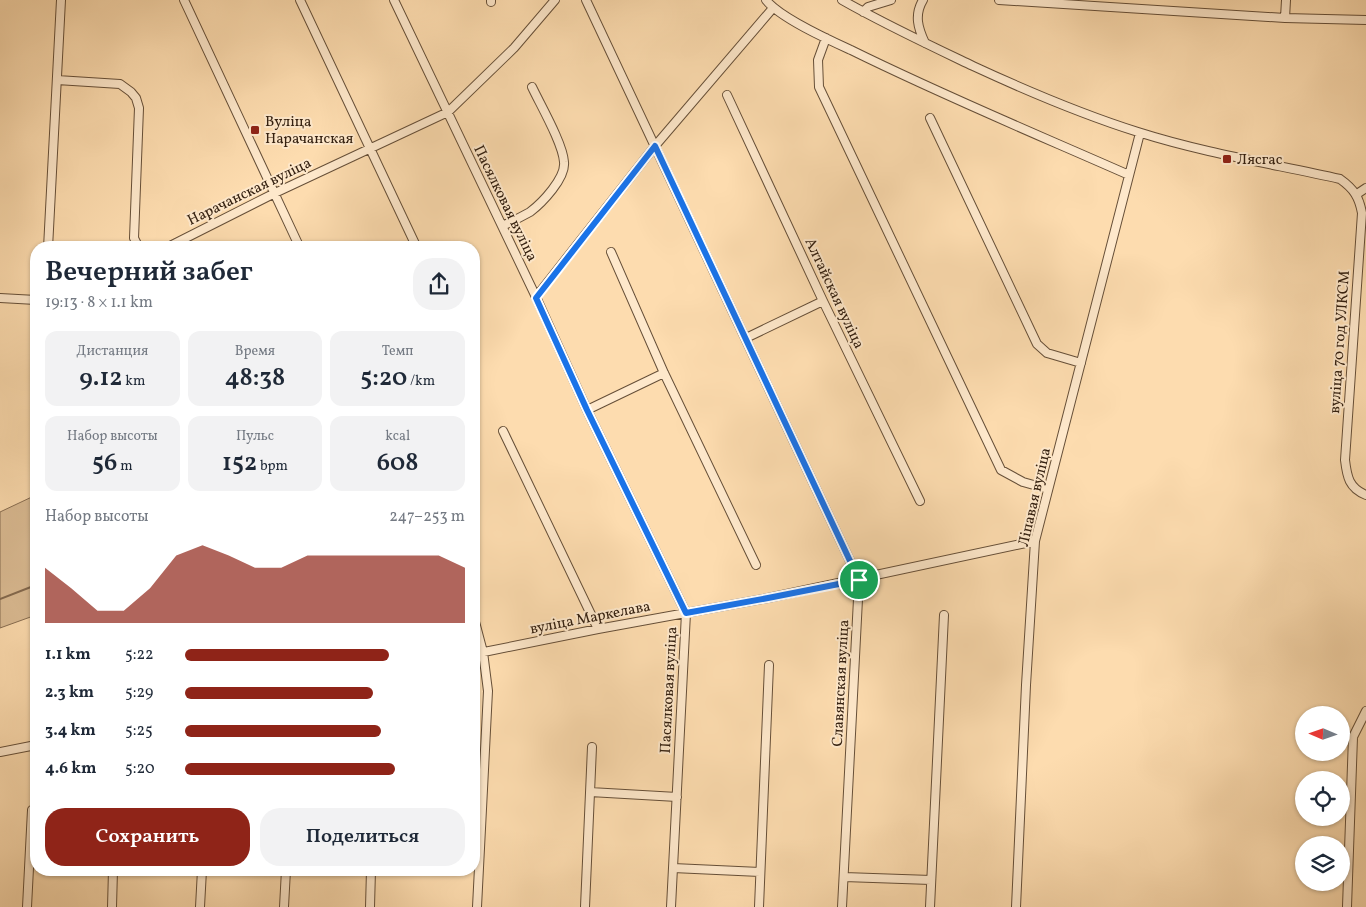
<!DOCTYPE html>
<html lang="ru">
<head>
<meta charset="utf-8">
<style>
  :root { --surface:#fff; --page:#f2f2f3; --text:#1f2937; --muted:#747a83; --accent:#8f2418 }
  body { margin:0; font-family:Vollkorn,serif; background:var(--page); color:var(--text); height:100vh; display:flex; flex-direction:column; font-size:19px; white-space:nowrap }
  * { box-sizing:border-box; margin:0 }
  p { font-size:16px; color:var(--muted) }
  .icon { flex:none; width:28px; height:28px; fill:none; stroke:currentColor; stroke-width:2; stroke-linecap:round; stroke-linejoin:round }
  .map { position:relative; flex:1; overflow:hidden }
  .drawer { position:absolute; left:30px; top:241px; width:450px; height:635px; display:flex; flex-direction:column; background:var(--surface); border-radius:20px; box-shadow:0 1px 4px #0004 }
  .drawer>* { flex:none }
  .needle { width:32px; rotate:272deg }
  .buttons { position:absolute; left:1295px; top:706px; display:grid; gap:10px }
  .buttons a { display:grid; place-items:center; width:55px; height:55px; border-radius:50%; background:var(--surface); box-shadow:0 1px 4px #0004; font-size:25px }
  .pin { position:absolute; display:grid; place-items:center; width:42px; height:42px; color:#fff; margin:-21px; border:2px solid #fff; border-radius:50%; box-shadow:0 1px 5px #0007 }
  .round { display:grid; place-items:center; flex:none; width:52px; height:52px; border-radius:20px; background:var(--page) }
  .summary { display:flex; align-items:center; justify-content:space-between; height:85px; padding:0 15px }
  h1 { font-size:28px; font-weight:600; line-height:38px }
  .stats { display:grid; grid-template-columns:repeat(3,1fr); gap:8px; height:85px; padding:5px 15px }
  .stats div { display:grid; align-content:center; border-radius:12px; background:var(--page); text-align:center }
  .stats b { font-size:25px; font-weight:600 }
  .stats small { font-size:14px; font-weight:400 }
  .stats p { font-size:14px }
  .chart { height:140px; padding:10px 15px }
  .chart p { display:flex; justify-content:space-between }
  .chart svg { width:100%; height:90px; margin-top:5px; fill:var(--accent); opacity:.7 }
  .button { display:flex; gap:10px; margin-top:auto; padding:10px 15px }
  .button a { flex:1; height:58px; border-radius:20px; background:var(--accent); color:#fff; font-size:20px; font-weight:600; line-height:58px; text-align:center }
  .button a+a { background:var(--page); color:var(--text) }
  ul { padding:0 15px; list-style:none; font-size:16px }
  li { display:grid; grid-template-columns:80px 60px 1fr; align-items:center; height:38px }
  li i { height:12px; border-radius:6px; background:var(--accent) }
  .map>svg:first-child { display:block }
</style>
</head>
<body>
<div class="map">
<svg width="1366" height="907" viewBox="0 0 1366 907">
  <rect width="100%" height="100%" fill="#fddcaf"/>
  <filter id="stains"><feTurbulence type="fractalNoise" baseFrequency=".004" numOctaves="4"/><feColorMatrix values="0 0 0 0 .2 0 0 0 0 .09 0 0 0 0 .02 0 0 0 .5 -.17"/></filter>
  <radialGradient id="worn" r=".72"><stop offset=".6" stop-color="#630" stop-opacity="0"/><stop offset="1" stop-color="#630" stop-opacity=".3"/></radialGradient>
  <path fill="#dbbc94" stroke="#886e52" d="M 36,495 L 36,615 L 0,628 L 0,512 Z"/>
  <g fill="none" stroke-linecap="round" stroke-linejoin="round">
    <path stroke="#846a4f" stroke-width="2" d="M 0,599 L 36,585"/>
    <defs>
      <path id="minor" d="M 184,0 L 300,248
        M 300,0 L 417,248
        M 394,0 L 536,297 L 587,410 L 686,613 L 671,907
        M 491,0 L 491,2
        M 586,0 L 859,580 L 842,907
        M 766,0 C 780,18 829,40 851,50 C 942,95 1036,134 1129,175
        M 842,0 C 884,24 929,45 973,66 C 1027,91 1081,114 1138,132 C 1204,153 1273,164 1340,179 C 1354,189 1359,197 1362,213 L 1345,460 C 1347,477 1349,488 1366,495
        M 923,0 C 914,15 918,28 925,43
        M 999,0 L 1285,18 L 1366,20
        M 863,12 L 868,7 L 891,0
        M 1285,18 L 1286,0
        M 826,38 L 818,60 L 819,87 L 1001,470 L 1023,482 L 1048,489
        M 57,80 L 120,84 L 131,92 L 136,98 L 139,108 L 134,238 L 139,248
        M 727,95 L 823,301 L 920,501
        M 930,118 L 1037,344 L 1047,353 L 1081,363
        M 1357,194 L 1366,188
        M 502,226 C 511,222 521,217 530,212 C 542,203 566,178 564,162 C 563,144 541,106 532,87
        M 48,248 L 61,0
        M 166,248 L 275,193 L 448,112 L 514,48 L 555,0
        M 611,252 L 664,373 L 756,565
        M 536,297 L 655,146 L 773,8
        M 0,298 L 36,300
        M 746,338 L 823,301
        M 587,410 L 664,373
        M 503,431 L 598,629
        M 474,618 L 483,652 L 488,691 L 477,907
        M 474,654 L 598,629 L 768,598 L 1035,541
        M 0,752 L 36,745
        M 590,792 L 677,797
        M 673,868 L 760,872
        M 844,877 L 931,880
        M 27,907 L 32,810
        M 112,907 L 113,870
        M 200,907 L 202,870
        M 284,907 L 286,870
        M 370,907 L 371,870
        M 585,907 L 592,747
        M 759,907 L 769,665
        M 930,907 L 944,615
        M 1016,907 L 1026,685 L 1035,541 L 1140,133
        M 1347,907 L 1353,737 L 1366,711"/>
    </defs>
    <use href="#minor" stroke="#664f38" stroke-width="10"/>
    <use href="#minor" stroke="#fee8cb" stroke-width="8"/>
  </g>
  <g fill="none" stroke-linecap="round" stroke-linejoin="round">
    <defs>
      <path id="route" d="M 655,146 L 859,580 L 768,598 L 686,613 L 587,410 L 536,298 Z"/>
    </defs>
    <use href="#route" stroke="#fff" stroke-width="10"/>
    <use href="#route" stroke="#1a73e8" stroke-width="6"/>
  </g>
  <g fill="#8f2418" stroke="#fee8cb" stroke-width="2">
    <rect x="250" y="125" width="10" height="10" rx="2.5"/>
    <rect x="1222" y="154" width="10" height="10" rx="2.5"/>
  </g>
  <g text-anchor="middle" stroke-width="4" stroke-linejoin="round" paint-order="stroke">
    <g font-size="15" fill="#342010" stroke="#fee8cb" text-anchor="start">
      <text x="265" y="126">Вуліца<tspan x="265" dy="17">Нарачанская</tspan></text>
      <text x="1237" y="164">Лясгас</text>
    </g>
    <g font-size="15" fill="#342010" stroke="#fee8cb">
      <text transform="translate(249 191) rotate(-26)" y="5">Нарачанская вуліца</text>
      <text transform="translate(506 203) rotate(64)" y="5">Пасялковая вуліца</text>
      <text transform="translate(835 293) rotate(65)" y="5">Алтайская вуліца</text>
      <text transform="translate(1339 342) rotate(-86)" y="5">вуліца 70 год УЛКСМ</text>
      <text transform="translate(1034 497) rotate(-77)" y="5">Ліпавая вуліца</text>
      <text transform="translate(590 617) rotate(-11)" y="5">вуліца Маркелава</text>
      <text transform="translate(840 683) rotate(-87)" y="5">Славянская вуліца</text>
      <text transform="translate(668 690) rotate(-87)" y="5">Пасялковая вуліца</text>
    </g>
  </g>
  <rect width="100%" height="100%" filter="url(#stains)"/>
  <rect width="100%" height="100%" fill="url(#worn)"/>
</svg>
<div class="buttons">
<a><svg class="needle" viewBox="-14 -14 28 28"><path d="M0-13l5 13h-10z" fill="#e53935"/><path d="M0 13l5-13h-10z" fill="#747a83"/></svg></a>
<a><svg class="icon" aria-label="locate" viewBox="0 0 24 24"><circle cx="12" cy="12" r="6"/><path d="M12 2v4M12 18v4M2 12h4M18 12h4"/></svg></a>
<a><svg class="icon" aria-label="layers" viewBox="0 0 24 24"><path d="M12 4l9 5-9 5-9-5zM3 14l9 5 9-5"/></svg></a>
</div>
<div class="pin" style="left:859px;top:580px;background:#1e9e55"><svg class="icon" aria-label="arrive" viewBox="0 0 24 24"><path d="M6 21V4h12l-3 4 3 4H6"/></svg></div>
<section class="drawer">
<div class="summary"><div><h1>Вечерний забег</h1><p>19:13 · 8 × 1.1 km</p></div><a class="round"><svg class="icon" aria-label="share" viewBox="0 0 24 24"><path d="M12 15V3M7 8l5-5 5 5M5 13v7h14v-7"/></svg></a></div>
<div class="stats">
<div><p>Дистанция</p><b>9.12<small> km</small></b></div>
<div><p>Время</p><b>48:38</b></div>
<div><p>Темп</p><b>5:20<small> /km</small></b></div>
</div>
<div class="stats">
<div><p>Набор высоты</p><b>56<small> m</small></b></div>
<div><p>Пульс</p><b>152<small> bpm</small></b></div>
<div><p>kcal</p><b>608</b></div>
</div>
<div class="chart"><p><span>Набор высоты</span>247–253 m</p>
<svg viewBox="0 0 160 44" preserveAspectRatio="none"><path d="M0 44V17L10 27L20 38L30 38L40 27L50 11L60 6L70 11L80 17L90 17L100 11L110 11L120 11L130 11L140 11L150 11L160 17V44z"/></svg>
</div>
<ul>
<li><b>1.1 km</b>5:22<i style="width:73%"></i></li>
<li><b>2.3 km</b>5:29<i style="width:67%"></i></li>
<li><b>3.4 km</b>5:25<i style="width:70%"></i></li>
<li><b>4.6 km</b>5:20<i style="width:75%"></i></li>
</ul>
<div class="button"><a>Сохранить</a><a>Поделиться</a></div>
</section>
</div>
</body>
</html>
